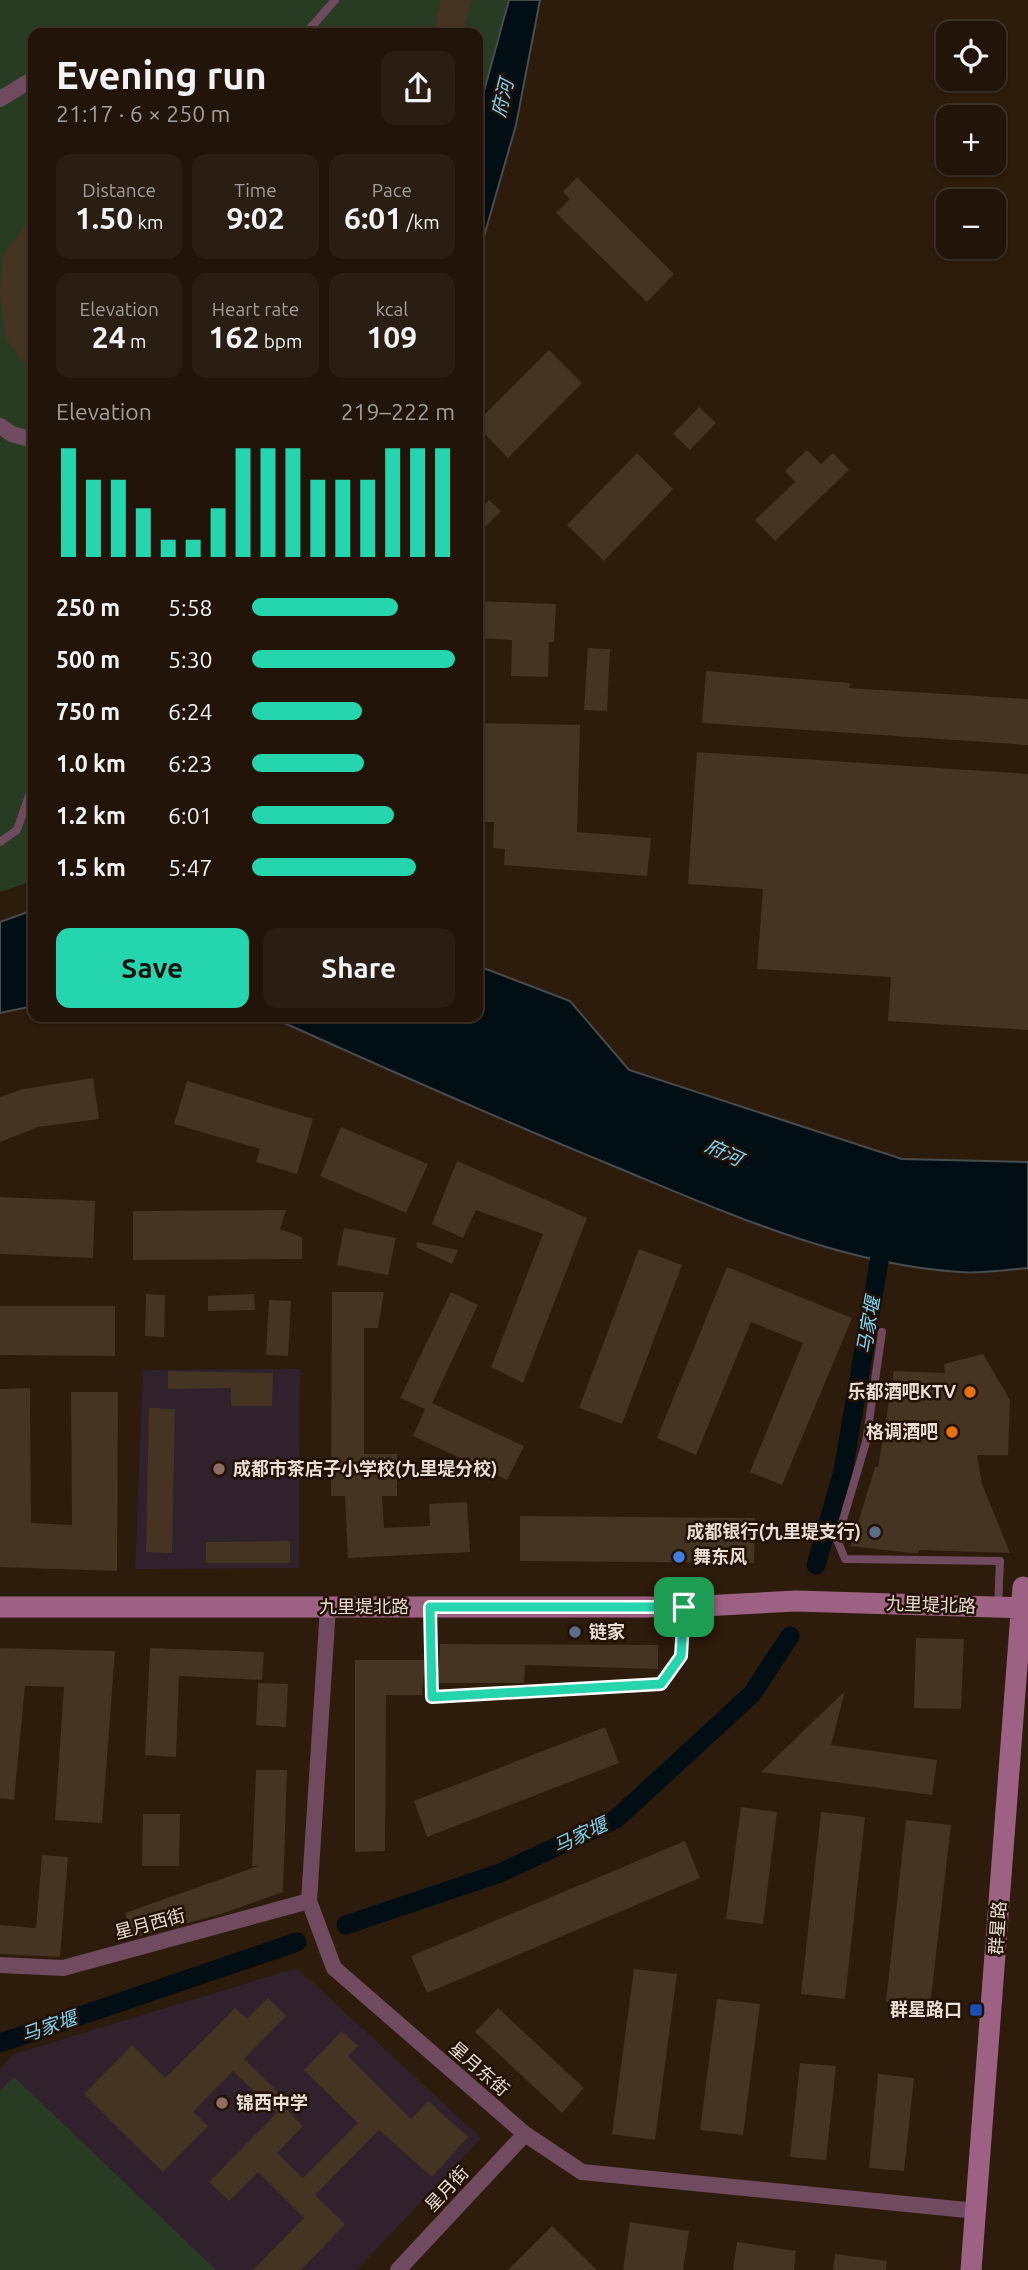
<!DOCTYPE html>
<html lang="en">
<head>
<meta charset="utf-8">
<style>
  :root { --surface:#221408; --page:#2a1d12; --text:#f1f3f6; --muted:#a29e9c; --line:#3f3329; --accent:#24d5ae }
  body { margin:0; font-family:Ubuntu,"Noto Sans SC",sans-serif; background:var(--page); color:var(--text); height:100vh; display:flex; flex-direction:column; font-size:26px; white-space:nowrap }
  * { box-sizing:border-box; margin:0 }
  p { font-size:23px; color:var(--muted) }
  .icon { flex:none; width:38px; height:38px; fill:none; stroke:currentColor; stroke-width:2; stroke-linecap:round; stroke-linejoin:round }
  .map { position:relative; flex:1; overflow:hidden }
  .side { position:absolute; left:28px; top:28px; width:455px; height:994px; display:flex; flex-direction:column; background:var(--surface); border-radius:14px; box-shadow:0 2px 5px #0004,0 0 0 2px var(--line) }
  .side>* { flex:none }
  .fabs { position:absolute; left:936px; top:21px; display:grid; gap:14px }
  .fabs a { display:grid; place-items:center; width:70px; height:70px; border-radius:14px; background:var(--surface); box-shadow:0 2px 5px #0004,0 0 0 2px var(--line); font-size:35px }
  .pin { position:absolute; display:grid; place-items:center; width:60px; height:60px; color:#fff; margin:-30px; border-radius:14px; box-shadow:0 4px 10px #0006 }
  .round { display:grid; place-items:center; flex:none; width:74px; height:74px; border-radius:14px; background:var(--page) }
  .overview { display:flex; align-items:center; justify-content:space-between; height:119px; padding:0 28px }
  h1 { font-size:38px; font-weight:700; line-height:52px }
  .stats { display:grid; grid-template-columns:repeat(3,1fr); gap:10px; height:119px; padding:7px 28px }
  .stats div { display:grid; align-content:center; border-radius:14px; background:var(--page); text-align:center }
  .stats b { font-size:30px; font-weight:700 }
  .stats small { font-size:19px; font-weight:400 }
  .stats p { font-size:19px }
  .chart { height:196px; padding:14px 28px }
  .chart p { display:flex; justify-content:space-between }
  .chart svg { width:100%; height:126px; margin-top:7px; stroke:var(--accent); stroke-width:6 }
  .primary-button { display:flex; gap:14px; margin-top:auto; padding:14px 28px }
  .primary-button a { flex:1; height:80px; border-radius:14px; background:var(--accent); color:#111; font-size:28px; font-weight:700; line-height:80px; text-align:center }
  .primary-button a+a { background:var(--page); color:var(--text) }
  ul { padding:0 28px; list-style:none; font-size:23px }
  li { display:grid; grid-template-columns:112px 84px 1fr; align-items:center; height:52px }
  li i { height:18px; border-radius:9px; background:var(--accent) }
  .map>svg:first-child { display:block }
</style>
</head>
<body>
<div class="map">
<svg width="1028" height="2270" viewBox="0 0 1028 2270">
  <rect width="100%" height="100%" fill="#2d1b0b"/>
  <path fill="#30212c" d="M 300,1369 L 299,1568 L 135,1569 L 143,1370 Z
    M 297,1968 L 481,2138 L 357,2270 L 0,2270 L 0,2069 L 14,2054 Z"/>
  <path fill="#283c23" d="M 0,0 L 509,0 L 478,113 L 478,33 L 33,33 L 33,881 L 0,892 Z
    M 14,2077 L 216,2270 L 0,2270 L 0,2091 Z"/>
  <path fill="#010e14" stroke="#474c4d" stroke-width="2" d="M 509,0 L 540,0 L 516,125 L 478,257 L 478,113 Z
    M 33,910 L 33,1006 L 0,1013 L 0,922 Z
    M 478,966 L 570,1001 L 629,1070 L 902,1159 L 1028,1162 L 1028,1268 C 1006,1270 982,1274 959,1272 C 838,1264 722,1211 611,1165 C 497,1118 384,1068 271,1017 L 478,1017 Z"/>
  <g fill="none" stroke-linecap="round" stroke-linejoin="round">
    <path stroke="#010e14" stroke-width="19" d="M 816,1565 L 843,1471 L 884,1233
      M 346,1925 L 500,1873 L 616,1819 L 752,1694 L 790,1636
      M 0,2043 L 297,1942"/>
  </g>
  <path fill="#453421" d="M 441,0 L 471,0 L 463,33 L 433,33 Z
    M 577,177 L 674,274 L 647,302 L 556,213 L 570,199 L 563,192 Z
    M 33,212 L 33,367 L 20,359 L 5,337 L 0,294 L 3,257 Z
    M 549,350 L 582,383 L 508,458 L 478,427 L 478,421 Z
    M 699,407 L 716,423 L 690,450 L 673,434 Z
    M 807,450 L 821,464 L 833,453 L 849,470 L 775,541 L 755,520 L 795,482 L 785,471 Z
    M 637,453 L 673,489 L 604,561 L 567,525 Z
    M 489,500 L 501,511 L 478,534 L 478,512 Z
    M 478,601 L 556,604 L 554,642 L 549,642 L 548,677 L 511,676 L 512,640 L 478,638 Z
    M 588,648 L 610,649 L 607,711 L 584,710 Z
    M 706,671 L 850,683 L 849,688 L 1028,699 L 1028,745 L 702,723 Z
    M 478,723 L 580,725 L 577,832 L 651,838 L 647,876 L 504,865 L 505,849 L 493,848 L 494,822 L 478,822 Z
    M 697,752 L 1028,774 L 1028,1030 L 888,1021 L 891,977 L 757,969 L 763,889 L 688,884 Z
    M 93,1078 L 99,1119 L 38,1127 L 0,1142 L 0,1097 L 23,1089 Z
    M 187,1081 L 313,1119 L 297,1174 L 256,1162 L 260,1149 L 174,1124 Z
    M 341,1127 L 428,1164 L 406,1213 L 320,1176 Z
    M 457,1161 L 587,1218 L 523,1383 L 491,1367 L 543,1234 L 476,1210 L 463,1238 L 432,1224 Z
    M 0,1197 L 95,1201 L 93,1258 L 0,1254 Z
    M 286,1210 L 280,1229 L 302,1237 L 302,1259 L 133,1260 L 133,1211 Z
    M 344,1228 L 396,1238 L 388,1275 L 337,1265 Z
    M 417,1242 L 458,1250 L 452,1264 L 416,1247 Z
    M 639,1249 L 682,1265 L 622,1424 L 579,1408 Z
    M 727,1267 L 852,1318 L 782,1485 L 750,1472 L 803,1343 L 751,1322 L 696,1455 L 657,1438 Z
    M 332,1292 L 384,1292 L 378,1328 L 364,1328 L 364,1454 L 397,1454 L 397,1496 L 382,1496 L 384,1528 L 430,1526 L 429,1504 L 467,1502 L 470,1552 L 348,1558 L 345,1496 L 331,1496 Z
    M 451,1292 L 478,1305 L 432,1403 L 524,1446 L 507,1480 L 413,1436 L 425,1409 L 400,1398 Z
    M 146,1294 L 165,1295 L 164,1337 L 145,1336 Z
    M 254,1294 L 255,1310 L 208,1311 L 208,1296 Z
    M 269,1300 L 291,1301 L 288,1356 L 266,1355 Z
    M 0,1306 L 115,1306 L 115,1356 L 0,1355 Z
    M 983,1354 L 1010,1400 L 1008,1455 L 977,1455 L 982,1484 L 1010,1553 L 919,1550 L 918,1553 L 911,1553 L 851,1546 L 875,1467 L 878,1467 L 894,1371 L 945,1373 L 944,1364 Z
    M 168,1371 L 273,1373 L 272,1406 L 231,1406 L 231,1388 L 168,1389 Z
    M 30,1388 L 31,1523 L 72,1525 L 71,1392 L 118,1392 L 117,1571 L 0,1567 L 0,1389 Z
    M 149,1408 L 175,1409 L 172,1553 L 146,1552 Z
    M 520,1516 L 755,1518 L 754,1563 L 520,1561 Z
    M 290,1541 L 290,1563 L 206,1563 L 206,1542 Z
    M 916,1638 L 964,1639 L 961,1709 L 914,1708 Z
    M 440,1644 L 658,1645 L 658,1669 L 525,1665 L 524,1683 L 438,1683 Z
    M 0,1648 L 115,1651 L 102,1823 L 55,1820 L 64,1687 L 25,1686 L 14,1800 L 0,1798 Z
    M 150,1648 L 264,1652 L 262,1680 L 179,1676 L 176,1757 L 145,1755 Z
    M 355,1660 L 425,1660 L 422,1695 L 386,1695 L 385,1851 L 355,1852 Z
    M 258,1683 L 288,1684 L 286,1727 L 256,1725 Z
    M 845,1691 L 831,1745 L 937,1760 L 932,1795 L 761,1772 Z
    M 605,1727 L 619,1763 L 427,1837 L 414,1801 Z
    M 256,1770 L 287,1770 L 283,1892 L 221,1914 L 133,1938 L 125,1913 L 258,1866 L 252,1866 Z
    M 741,1807 L 777,1812 L 763,1924 L 726,1919 Z
    M 821,1812 L 865,1817 L 845,1999 L 801,1994 Z
    M 143,1814 L 180,1814 L 179,1866 L 142,1866 Z
    M 906,1820 L 951,1825 L 930,2006 L 886,2002 Z
    M 685,1841 L 700,1878 L 427,1993 L 411,1956 Z
    M 42,1855 L 68,1857 L 60,1957 L 0,1954 L 0,1925 L 36,1928 Z
    M 634,1969 L 677,1974 L 655,2140 L 612,2134 Z
    M 268,1998 L 286,2016 L 244,2059 L 289,2103 L 285,2108 L 303,2126 L 277,2153 L 303,2178 L 358,2123 L 304,2070 L 342,2031 L 358,2046 L 348,2056 L 411,2119 L 428,2101 L 468,2137 L 432,2177 L 379,2130 L 315,2195 L 345,2224 L 301,2270 L 253,2270 L 304,2218 L 258,2172 L 229,2201 L 209,2182 L 277,2113 L 233,2071 L 193,2112 L 208,2126 L 163,2172 L 84,2094 L 132,2045 L 165,2078 L 235,2008 L 247,2019 Z
    M 717,1999 L 760,2004 L 743,2135 L 700,2130 Z
    M 498,2008 L 584,2088 L 562,2113 L 475,2032 Z
    M 800,2063 L 836,2066 L 826,2160 L 790,2157 Z
    M 878,2074 L 914,2078 L 904,2171 L 869,2168 Z
    M 630,2222 L 689,2231 L 683,2270 L 623,2270 Z
    M 552,2226 L 597,2270 L 508,2270 Z
    M 737,2242 L 796,2251 L 794,2270 L 733,2270 Z
    M 835,2254 L 887,2261 L 886,2270 L 833,2270 Z"/>
  <g fill="none" stroke-linecap="round" stroke-linejoin="round">
    <path stroke="#704b5f" stroke-width="8" d="M 306,33 L 335,0
      M 0,842 L 17,830 L 33,784
      M 882,1332 L 866,1442 L 837,1540 L 845,1559 L 1000,1561 L 998,1607
      M 430,1607 L 432,1697 L 661,1684 L 681,1656 L 684,1607"/>
    <path stroke="#704b5f" stroke-width="16" d="M 0,99 L 33,79
      M 0,426 L 12,434 L 33,440
      M 328,1607 L 309,1901 L 334,1968 L 525,2134 L 582,2172 L 977,2211
      M 0,1965 L 63,1968 L 309,1901
      M 398,2270 L 525,2134"/>
    <path stroke="#9d6283" stroke-width="21" d="M 0,1607 L 684,1607 L 796,1601 L 1028,1608
      M 971,2270 L 1023,1587"/>
  </g>
  <g fill="none" stroke-linecap="round" stroke-linejoin="round">
    <defs>
      <path id="route" d="M 430,1607 L 684,1607 L 681,1656 L 661,1684 L 432,1697 Z"/>
    </defs>
    <use href="#route" stroke="#fff" stroke-width="14"/>
    <use href="#route" stroke="#24d5ae" stroke-width="9"/>
  </g>
  <g fill="#e8710a" stroke="#231103" stroke-width="2.5">
    <circle cx="970" cy="1392" r="7"/>
    <circle cx="952" cy="1432" r="7"/>
  </g>
  <g fill="#8d6e63" stroke="#231103" stroke-width="2.5">
    <circle cx="219" cy="1469" r="7"/>
    <circle cx="222" cy="2103" r="7"/>
  </g>
  <g fill="#5c6f8a" stroke="#231103" stroke-width="2.5">
    <circle cx="875" cy="1532" r="7"/>
    <circle cx="575" cy="1632" r="7"/>
  </g>
  <circle fill="#3f7fe0" stroke="#231103" stroke-width="2.5" cx="679" cy="1557" r="7"/>
  <rect fill="#1a4fb4" stroke="#231103" stroke-width="2.5" x="969" y="2003" width="14" height="14" rx="3.5"/>
  <g text-anchor="middle" stroke-width="5" stroke-linejoin="round" paint-order="stroke">
    <g font-size="18" font-weight="bold" fill="#eaddd3" stroke="#231103" text-anchor="end">
      <text x="956" y="1398">乐都酒吧KTV</text>
      <text x="938" y="1438">格调酒吧</text>
      <text x="233" y="1475" text-anchor="start">成都市茶店子小学校(九里堤分校)</text>
      <text x="861" y="1538">成都银行(九里堤支行)</text>
      <text x="693" y="1563" text-anchor="start">舞东风</text>
      <text x="589" y="1638" text-anchor="start">链家</text>
      <text x="962" y="2016">群星路口</text>
      <text x="236" y="2109" text-anchor="start">锦西中学</text>
    </g>
    <g font-size="18" fill="#eaddd3" stroke="#231103">
      <text transform="translate(931 1605) rotate(2)" y="6">九里堤北路</text>
      <text x="364" y="1613">九里堤北路</text>
      <text transform="translate(150 1924) rotate(-15)" y="6">星月西街</text>
      <text transform="translate(998 1928) rotate(-86)" y="6">群星路</text>
      <text transform="translate(479 2069) rotate(41)" y="6">星月东街</text>
      <text transform="translate(447 2189) rotate(-47)" y="6">星月街</text>
    </g>
    <g font-size="19" font-style="italic" fill="#7bd5f7" stroke="#231103">
      <text transform="translate(502 98) rotate(-76)" y="7">府河</text>
      <text transform="translate(724 1152) rotate(25)" y="7">府河</text>
      <text transform="translate(868 1325) rotate(-80)" y="7">马家堰</text>
      <text transform="translate(580 1835) rotate(-25)" y="7">马家堰</text>
      <text transform="translate(49 2026) rotate(-19)" y="7">马家堰</text>
    </g>
  </g>
</svg>
<div class="fabs">
<a><svg class="icon" aria-label="locate" viewBox="0 0 24 24"><circle cx="12" cy="12" r="6"/><path d="M12 2v4M12 18v4M2 12h4M18 12h4"/></svg></a>
<a>+</a>
<a>−</a>
</div>
<div class="pin" style="left:684px;top:1607px;background:#1e9e55"><svg class="icon" aria-label="arrive" viewBox="0 0 24 24"><path d="M6 21V4h12l-3 4 3 4H6"/></svg></div>
<section class="side">
<div class="overview"><div><h1>Evening run</h1><p>21:17 · 6 × 250 m</p></div><a class="round"><svg class="icon" aria-label="share" viewBox="0 0 24 24"><path d="M12 15V3M7 8l5-5 5 5M5 13v7h14v-7"/></svg></a></div>
<div class="stats">
<div><p>Distance</p><b>1.50<small> km</small></b></div>
<div><p>Time</p><b>9:02</b></div>
<div><p>Pace</p><b>6:01<small> /km</small></b></div>
</div>
<div class="stats">
<div><p>Elevation</p><b>24<small> m</small></b></div>
<div><p>Heart rate</p><b>162<small> bpm</small></b></div>
<div><p>kcal</p><b>109</b></div>
</div>
<div class="chart"><p><span>Elevation</span>219–222 m</p>
<svg viewBox="0 0 160 44" preserveAspectRatio="none"><path d="M5 44V6M15 44V17M25 44V17M35 44V27M45 44V38M55 44V38M65 44V27M75 44V6M85 44V6M95 44V6M105 44V17M115 44V17M125 44V17M135 44V6M145 44V6M155 44V6"/></svg>
</div>
<ul>
<li><b>250 m</b>5:58<i style="width:72%"></i></li>
<li><b>500 m</b>5:30<i style="width:100%"></i></li>
<li><b>750 m</b>6:24<i style="width:54%"></i></li>
<li><b>1.0 km</b>6:23<i style="width:55%"></i></li>
<li><b>1.2 km</b>6:01<i style="width:70%"></i></li>
<li><b>1.5 km</b>5:47<i style="width:81%"></i></li>
</ul>
<div class="primary-button"><a>Save</a><a>Share</a></div>
</section>
</div>
</body>
</html>
